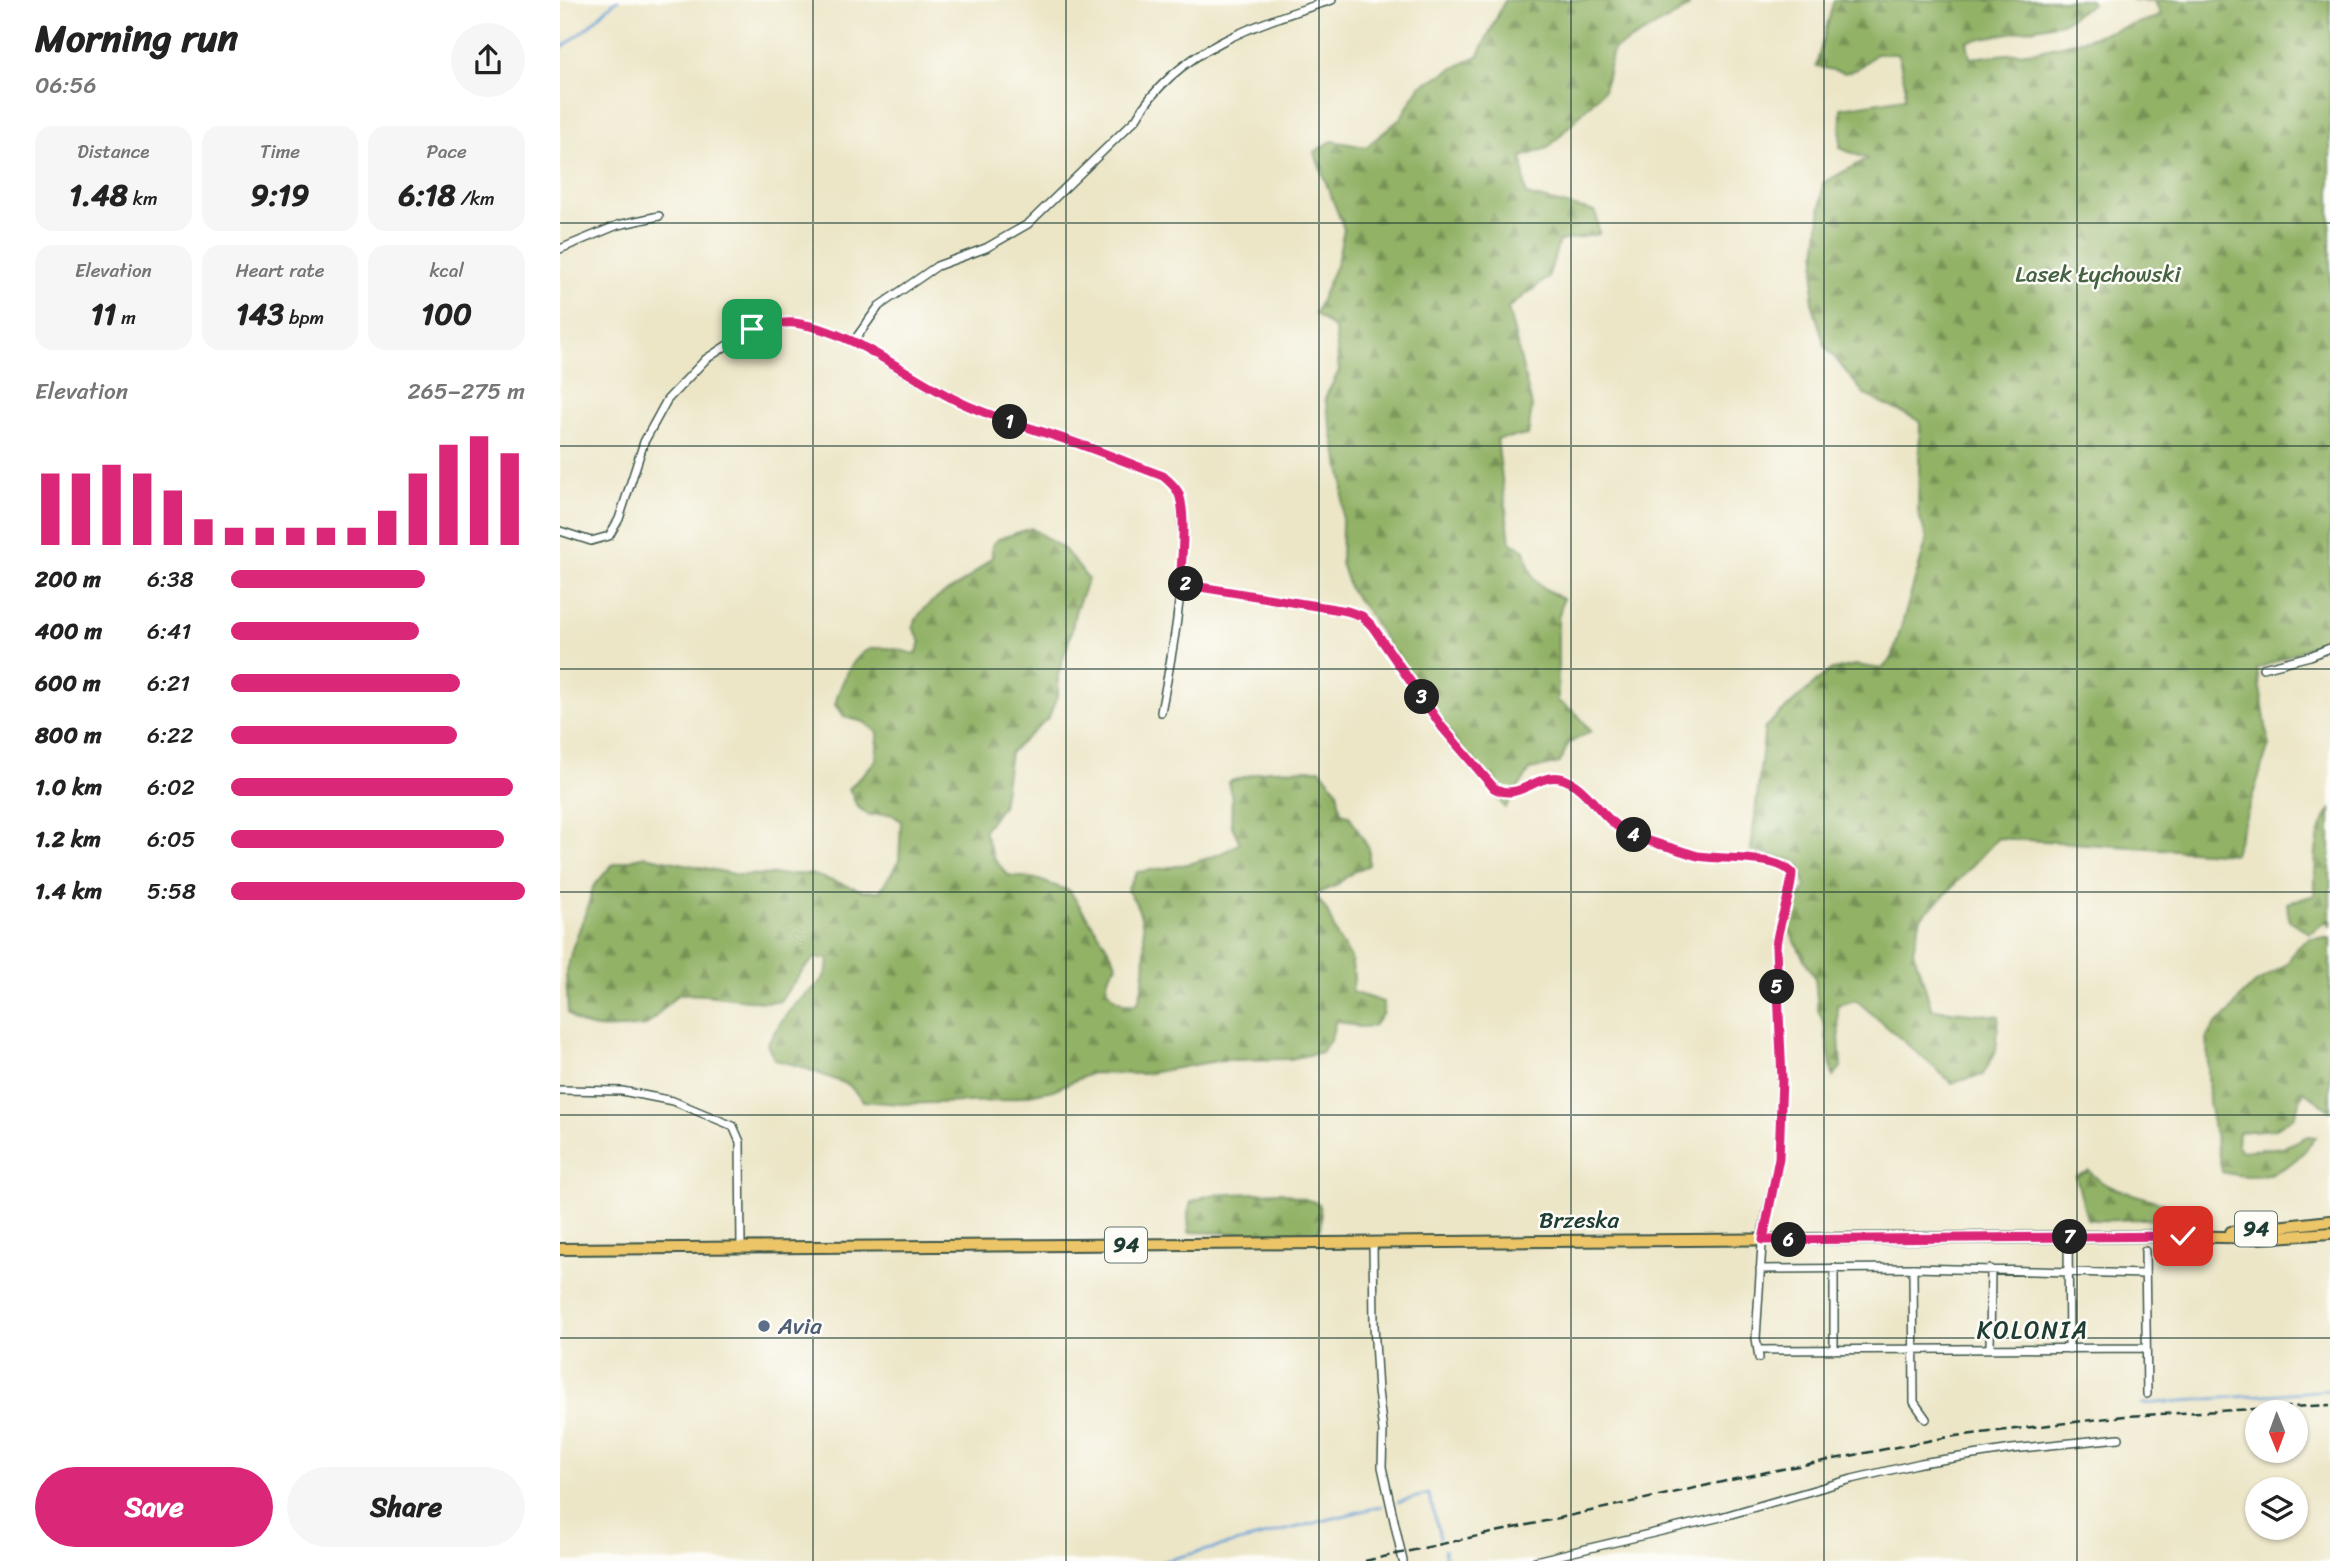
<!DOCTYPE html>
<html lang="en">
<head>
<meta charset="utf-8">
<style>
  :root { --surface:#fff; --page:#f6f6f6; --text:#222; --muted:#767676; --accent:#db2777 }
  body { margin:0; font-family:Sriracha,sans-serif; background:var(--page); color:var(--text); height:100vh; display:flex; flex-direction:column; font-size:26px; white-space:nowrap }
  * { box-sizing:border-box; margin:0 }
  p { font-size:23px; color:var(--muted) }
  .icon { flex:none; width:38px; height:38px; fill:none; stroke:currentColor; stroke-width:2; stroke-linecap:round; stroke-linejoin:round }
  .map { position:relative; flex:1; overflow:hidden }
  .panel { display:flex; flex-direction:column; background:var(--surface); width:560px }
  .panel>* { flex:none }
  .needle { width:46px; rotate:179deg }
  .tools { position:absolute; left:1685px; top:1400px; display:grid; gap:14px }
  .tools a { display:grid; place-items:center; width:63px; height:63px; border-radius:50%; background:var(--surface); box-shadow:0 2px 5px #0004; font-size:35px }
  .pin { position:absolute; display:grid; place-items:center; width:60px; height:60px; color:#fff; margin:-30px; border-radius:14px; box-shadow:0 4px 10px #0006 }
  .km { position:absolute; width:35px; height:35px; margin:-18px; border-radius:50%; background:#222; color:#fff; font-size:19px; line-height:35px; text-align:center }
  .round { display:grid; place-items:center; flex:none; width:74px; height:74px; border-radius:37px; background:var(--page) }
  .head { display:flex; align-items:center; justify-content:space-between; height:119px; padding:0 35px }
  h1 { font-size:38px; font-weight:700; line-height:52px }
  .stats { display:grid; grid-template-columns:repeat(3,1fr); gap:10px; height:119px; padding:7px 35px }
  .stats div { display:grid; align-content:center; border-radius:18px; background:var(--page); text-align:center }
  .stats b { font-size:30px; font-weight:700 }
  .stats small { font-size:19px; font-weight:400 }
  .stats p { font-size:19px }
  .chart { height:196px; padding:14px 35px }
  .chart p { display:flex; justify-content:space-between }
  .chart svg { width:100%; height:126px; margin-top:7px; stroke:var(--accent); stroke-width:6 }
  .primary-button { display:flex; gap:14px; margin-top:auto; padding:14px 35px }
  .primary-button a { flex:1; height:80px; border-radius:42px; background:var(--accent); color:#fff; font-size:28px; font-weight:700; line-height:80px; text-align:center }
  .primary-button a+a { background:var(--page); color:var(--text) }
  ul { padding:0 35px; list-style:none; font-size:23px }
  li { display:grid; grid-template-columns:112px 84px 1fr; align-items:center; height:52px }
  li i { height:18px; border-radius:9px; background:var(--accent) }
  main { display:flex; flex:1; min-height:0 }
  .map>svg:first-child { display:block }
</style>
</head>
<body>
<main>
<section class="panel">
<div class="head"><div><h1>Morning run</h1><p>06:56</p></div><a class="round"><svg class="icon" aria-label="share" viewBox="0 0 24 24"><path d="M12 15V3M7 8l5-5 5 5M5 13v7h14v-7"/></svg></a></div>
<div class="stats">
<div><p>Distance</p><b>1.48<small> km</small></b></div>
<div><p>Time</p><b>9:19</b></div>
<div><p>Pace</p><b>6:18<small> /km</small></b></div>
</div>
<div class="stats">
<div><p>Elevation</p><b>11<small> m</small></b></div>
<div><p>Heart rate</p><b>143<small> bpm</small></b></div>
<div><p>kcal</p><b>100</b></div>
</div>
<div class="chart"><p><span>Elevation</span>265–275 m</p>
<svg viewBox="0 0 160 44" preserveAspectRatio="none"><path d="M5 44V19M15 44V19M25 44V16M35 44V19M45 44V25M55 44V35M65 44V38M75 44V38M85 44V38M95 44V38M105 44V38M115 44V32M125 44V19M135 44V9M145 44V6M155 44V12"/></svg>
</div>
<ul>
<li><b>200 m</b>6:38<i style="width:66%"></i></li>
<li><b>400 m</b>6:41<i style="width:64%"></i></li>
<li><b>600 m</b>6:21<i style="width:78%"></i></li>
<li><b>800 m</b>6:22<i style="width:77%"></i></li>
<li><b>1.0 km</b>6:02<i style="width:96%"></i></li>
<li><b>1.2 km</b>6:05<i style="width:93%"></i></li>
<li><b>1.4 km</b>5:58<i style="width:100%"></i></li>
</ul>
<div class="primary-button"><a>Save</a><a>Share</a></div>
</section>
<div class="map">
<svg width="1770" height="1561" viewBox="0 0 1770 1561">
  <defs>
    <pattern id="forest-firs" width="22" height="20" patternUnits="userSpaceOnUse" patternTransform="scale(1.75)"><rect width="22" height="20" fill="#92b266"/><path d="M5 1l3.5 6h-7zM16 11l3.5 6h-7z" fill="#779255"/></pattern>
  </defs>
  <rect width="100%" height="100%" fill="#fdfcf7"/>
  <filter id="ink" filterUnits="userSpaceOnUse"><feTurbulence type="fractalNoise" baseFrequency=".0143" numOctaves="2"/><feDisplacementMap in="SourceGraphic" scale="14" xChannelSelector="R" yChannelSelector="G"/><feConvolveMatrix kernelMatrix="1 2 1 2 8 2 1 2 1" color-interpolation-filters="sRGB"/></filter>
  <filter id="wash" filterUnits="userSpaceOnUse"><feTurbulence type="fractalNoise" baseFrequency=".00686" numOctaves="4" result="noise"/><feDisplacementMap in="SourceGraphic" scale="28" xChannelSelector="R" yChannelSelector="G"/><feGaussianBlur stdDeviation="1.57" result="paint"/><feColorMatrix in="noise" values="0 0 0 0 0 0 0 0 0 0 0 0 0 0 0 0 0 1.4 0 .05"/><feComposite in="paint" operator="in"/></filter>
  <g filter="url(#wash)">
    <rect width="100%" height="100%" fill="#ece6c7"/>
    <path fill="url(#forest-firs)" stroke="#58784d" stroke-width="2" d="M 945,0 L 1131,0 L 1128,8 L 1053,50 L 1044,90 L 988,148 L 962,157 L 966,195 L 1036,212 L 1039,234 L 999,241 L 988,278 L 948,308 L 972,406 L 968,435 L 937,439 L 950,542 L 965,550 C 971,581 976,585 1003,599 L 998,619 L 998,701 L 1017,714 L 1031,731 L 1008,744 L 1000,763 L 970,770 L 945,808 L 846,673 L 809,614 L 790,590 L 781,563 L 783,482 L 765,398 L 779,371 L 775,329 L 755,314 L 777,263 L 784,229 L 754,152 L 772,141 L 806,147 L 840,119 L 860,86 L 919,55 Z
      M 1274,0 L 1530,0 L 1532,4 L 1502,23 L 1407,41 L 1410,58 L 1476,51 L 1522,40 L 1601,16 L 1595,1 L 1572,0 L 1770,0 L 1770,638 L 1697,669 L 1709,745 L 1674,854 L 1438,838 L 1382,898 L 1361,917 L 1353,950 L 1372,1009 L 1439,1016 L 1436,1051 L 1423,1075 L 1392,1083 L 1296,1000 L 1277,1005 L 1281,1067 L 1273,1077 L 1264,1023 L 1258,1010 L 1255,977 L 1242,956 L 1225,920 L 1246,887 L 1238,861 L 1191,851 L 1205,727 L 1269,671 L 1295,665 L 1322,669 L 1332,658 L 1367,539 L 1358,512 L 1360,421 L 1305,395 L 1265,346 L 1252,302 L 1263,183 L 1307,159 L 1280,148 L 1281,108 L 1345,98 L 1345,84 L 1338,54 L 1316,54 L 1297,69 L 1285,73 L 1256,66 Z
      M 471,528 L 505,550 L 528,579 L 515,612 L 511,634 L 498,675 L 498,694 L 489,717 L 450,753 L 442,806 L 424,830 L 434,859 L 448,875 L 476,879 L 510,891 C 525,916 545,939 557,965 C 554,969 548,976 547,981 C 544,997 565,1006 577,1004 C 587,981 588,927 576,904 C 574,899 570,895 567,890 L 577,872 C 613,867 649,863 680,843 L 671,824 L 672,798 L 668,782 L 708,770 L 760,769 L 777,790 L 781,813 L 789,815 L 809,849 L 809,865 L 793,872 L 775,886 L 755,894 L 767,911 L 778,938 L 791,958 L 794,978 L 792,992 L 823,1002 L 823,1013 L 814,1026 L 799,1027 L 776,1020 L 771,1039 L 761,1052 L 730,1059 L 662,1060 L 584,1074 L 532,1073 L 493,1090 L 440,1101 L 339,1104 L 303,1101 L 289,1085 L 239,1066 L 215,1060 L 207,1044 C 215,1032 223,1017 233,1007 C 247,991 269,983 269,959 L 255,958 L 244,969 L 220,1001 L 204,1002 L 147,995 L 118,994 L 86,1026 C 67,1027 40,1032 22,1024 C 17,1022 12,1017 8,1013 L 6,973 L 12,949 L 28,906 L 33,887 L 52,865 L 85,856 L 179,875 L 251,874 L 304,891 L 320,891 L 339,861 L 341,821 L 331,814 L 308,815 L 297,806 L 289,789 L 316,760 L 318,733 L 304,722 L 285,717 L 275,705 C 279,688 293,653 311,649 C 326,645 342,651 356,654 L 361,642 L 353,627 C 361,604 382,595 402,583 C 413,576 422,566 432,557 L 432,545 L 438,539 Z
      M 1770,810 L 1770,927 L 1768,920 L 1750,933 L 1729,920 L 1727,903 L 1755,895 C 1755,866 1753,835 1770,810 Z
      M 1750,938 L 1770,938 L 1770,1111 L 1744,1091 L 1734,1116 L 1715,1129 L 1678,1132 L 1677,1145 L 1682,1151 L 1724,1147 L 1748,1136 L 1756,1137 C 1731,1172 1704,1183 1662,1172 L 1649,1102 L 1647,1038 L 1654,1026 L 1670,1012 L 1683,994 L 1696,983 L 1727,964 L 1737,947 Z
      M 1529,1171 L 1541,1182 L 1556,1189 L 1603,1203 L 1616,1219 C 1605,1222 1595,1219 1583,1219 C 1564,1219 1546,1222 1527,1219 L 1516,1176 Z
      M 721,1192 L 758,1203 C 761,1214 764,1225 756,1235 L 629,1232 L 628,1214 L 631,1202 L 649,1195 Z"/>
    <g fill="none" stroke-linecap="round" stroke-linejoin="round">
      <path stroke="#669ed4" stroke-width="2.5" d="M 0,49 L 27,28 L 53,3 L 58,0
        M 1582,1404 L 1770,1390
        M 838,1502 L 869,1494 L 880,1538
        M 884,1550 L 886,1561
        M 603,1561 L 822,1506"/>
    </g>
  </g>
  <g filter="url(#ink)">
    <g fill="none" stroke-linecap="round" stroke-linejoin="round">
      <defs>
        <path id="minor" d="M 0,249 L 58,225 L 99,216
          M 294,341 L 319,306 L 377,266 L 426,248 L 468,224 L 576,119 C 616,49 699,23 772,0
          M 0,531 L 31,541 L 49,536 L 59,519 L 84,442 L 107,400 L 146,359 L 192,329 L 232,322 L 271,332 L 294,341 L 357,380 L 402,403 L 440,419 L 513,441 L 603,476 C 610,482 617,488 619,497 C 623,507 621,519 622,529 C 624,592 613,650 601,712
          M 620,581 L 628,585 L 787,611 L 801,616 L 812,626 L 882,727 L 934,788 C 959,802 975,774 1000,778 C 1023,783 1041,817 1061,829 C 1073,837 1088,841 1102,845 C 1114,848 1126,853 1138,856 C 1161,860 1216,855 1232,873 C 1230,898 1218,921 1216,947 L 1221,1079 L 1219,1159 L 1203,1229 L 1196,1338 L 1199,1358
          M 1703,668 L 1750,656 L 1770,648
          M 0,1090 L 62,1091 L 113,1101 L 173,1126 L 180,1142 L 181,1248
          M 1508,1237 L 1509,1349
          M 813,1243 L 814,1325 L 818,1391 L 823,1431 L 822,1467 L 843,1561
          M 1585,1251 L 1587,1394
          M 1274,1268 L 1274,1350
          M 1353,1268 L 1354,1402 L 1366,1419
          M 1200,1269 L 1354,1268 L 1585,1274
          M 1430,1349 L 1431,1269
          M 1198,1350 L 1586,1348
          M 975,1561 L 1161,1517 L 1292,1479 L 1361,1463 L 1452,1449 L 1559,1438"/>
        <path id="primary" d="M 1671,1232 L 1770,1221
          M 0,1249 L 1623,1236 L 1699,1238 L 1770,1233"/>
      </defs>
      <use href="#minor" stroke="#3e564a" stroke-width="10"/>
      <use href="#primary" stroke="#3e564a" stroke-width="14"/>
      <use href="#minor" stroke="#fff" stroke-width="7"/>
      <use href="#primary" stroke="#ecc569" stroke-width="10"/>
      <path stroke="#1f3d34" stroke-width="2.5" stroke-dasharray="10 5" stroke-linecap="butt" d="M 805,1561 L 1207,1472 L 1388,1437 L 1565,1416 L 1770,1405"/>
    </g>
  </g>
  <g fill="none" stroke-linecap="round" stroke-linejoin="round" filter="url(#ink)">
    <defs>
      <path id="route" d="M 192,329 C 205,327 222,321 235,323 C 298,332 345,377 402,403 C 438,420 476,429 513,442 C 543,452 573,465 603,476 C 609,481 614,485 618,492 C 627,510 622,561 620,581 L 628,585 L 787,611 L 802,616 L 812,626 L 882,727 L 934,788 C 959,802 975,774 1000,778 C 1024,783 1041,817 1061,829 C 1073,837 1088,841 1102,845 C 1114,848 1126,853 1138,856 C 1161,860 1217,855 1232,873 C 1231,898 1218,922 1216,947 L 1222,1079 L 1219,1158 L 1203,1240 L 1623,1236"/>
    </defs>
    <use href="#route" stroke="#fff" stroke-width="14"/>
    <use href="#route" stroke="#db2777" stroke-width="9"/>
  </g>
  <path fill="none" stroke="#1f3d34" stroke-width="2" stroke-opacity="0.55" d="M 253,0 L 253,1561M 506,0 L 506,1561M 759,0 L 759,1561M 1011,0 L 1011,1561M 1264,0 L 1264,1561M 1517,0 L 1517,1561M 0,223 L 1770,223M 0,446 L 1770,446M 0,669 L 1770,669M 0,892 L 1770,892M 0,1115 L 1770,1115M 0,1338 L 1770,1338"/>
  <circle fill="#5c6f8a" stroke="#fdfcf7" stroke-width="2.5" cx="204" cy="1326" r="7"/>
  <g text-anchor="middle" stroke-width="5" stroke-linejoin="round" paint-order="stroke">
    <g fill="#fdfcf7" stroke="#62766e" stroke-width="2">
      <rect x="1675" y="1211.5" width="42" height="35" rx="5"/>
      <rect x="545" y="1227.5" width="42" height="35" rx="5"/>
    </g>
    <g font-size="21" font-weight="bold" fill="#1f3d34">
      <text x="1696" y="1236">94</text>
      <text x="566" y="1252">94</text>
    </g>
    <g font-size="23" fill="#466244" stroke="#fdfcf7">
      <text x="1538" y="282">Lasek Łychowski</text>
    </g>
    <g font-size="23" fill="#1f3d34" stroke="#fdfcf7">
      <text x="1019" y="1228">Brzeska</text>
    </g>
    <g font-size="23" fill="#4e5e75" stroke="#fdfcf7" text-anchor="start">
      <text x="218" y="1334">Avia</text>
    </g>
    <g font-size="24" letter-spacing="2" fill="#1f3d34" stroke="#fdfcf7">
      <text x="1473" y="1338">KOLONIA</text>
    </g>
  </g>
</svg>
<div class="tools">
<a><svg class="needle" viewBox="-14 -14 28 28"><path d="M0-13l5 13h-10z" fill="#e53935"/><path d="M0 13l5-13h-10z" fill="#767676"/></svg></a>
<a><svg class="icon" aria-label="layers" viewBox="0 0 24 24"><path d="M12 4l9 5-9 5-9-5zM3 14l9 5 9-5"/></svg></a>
</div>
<div class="pin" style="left:192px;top:329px;background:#1e9e55"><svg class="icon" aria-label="arrive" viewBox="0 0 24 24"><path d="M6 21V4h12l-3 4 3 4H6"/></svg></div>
<div class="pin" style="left:1623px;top:1236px;background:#d93025"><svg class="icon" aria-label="check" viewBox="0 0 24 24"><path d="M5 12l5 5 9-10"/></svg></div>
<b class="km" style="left:450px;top:422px">1</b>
<b class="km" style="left:626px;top:584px">2</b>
<b class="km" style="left:862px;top:697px">3</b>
<b class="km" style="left:1074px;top:835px">4</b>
<b class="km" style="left:1217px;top:987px">5</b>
<b class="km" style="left:1229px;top:1240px">6</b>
<b class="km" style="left:1510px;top:1237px">7</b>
</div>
</main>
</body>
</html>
